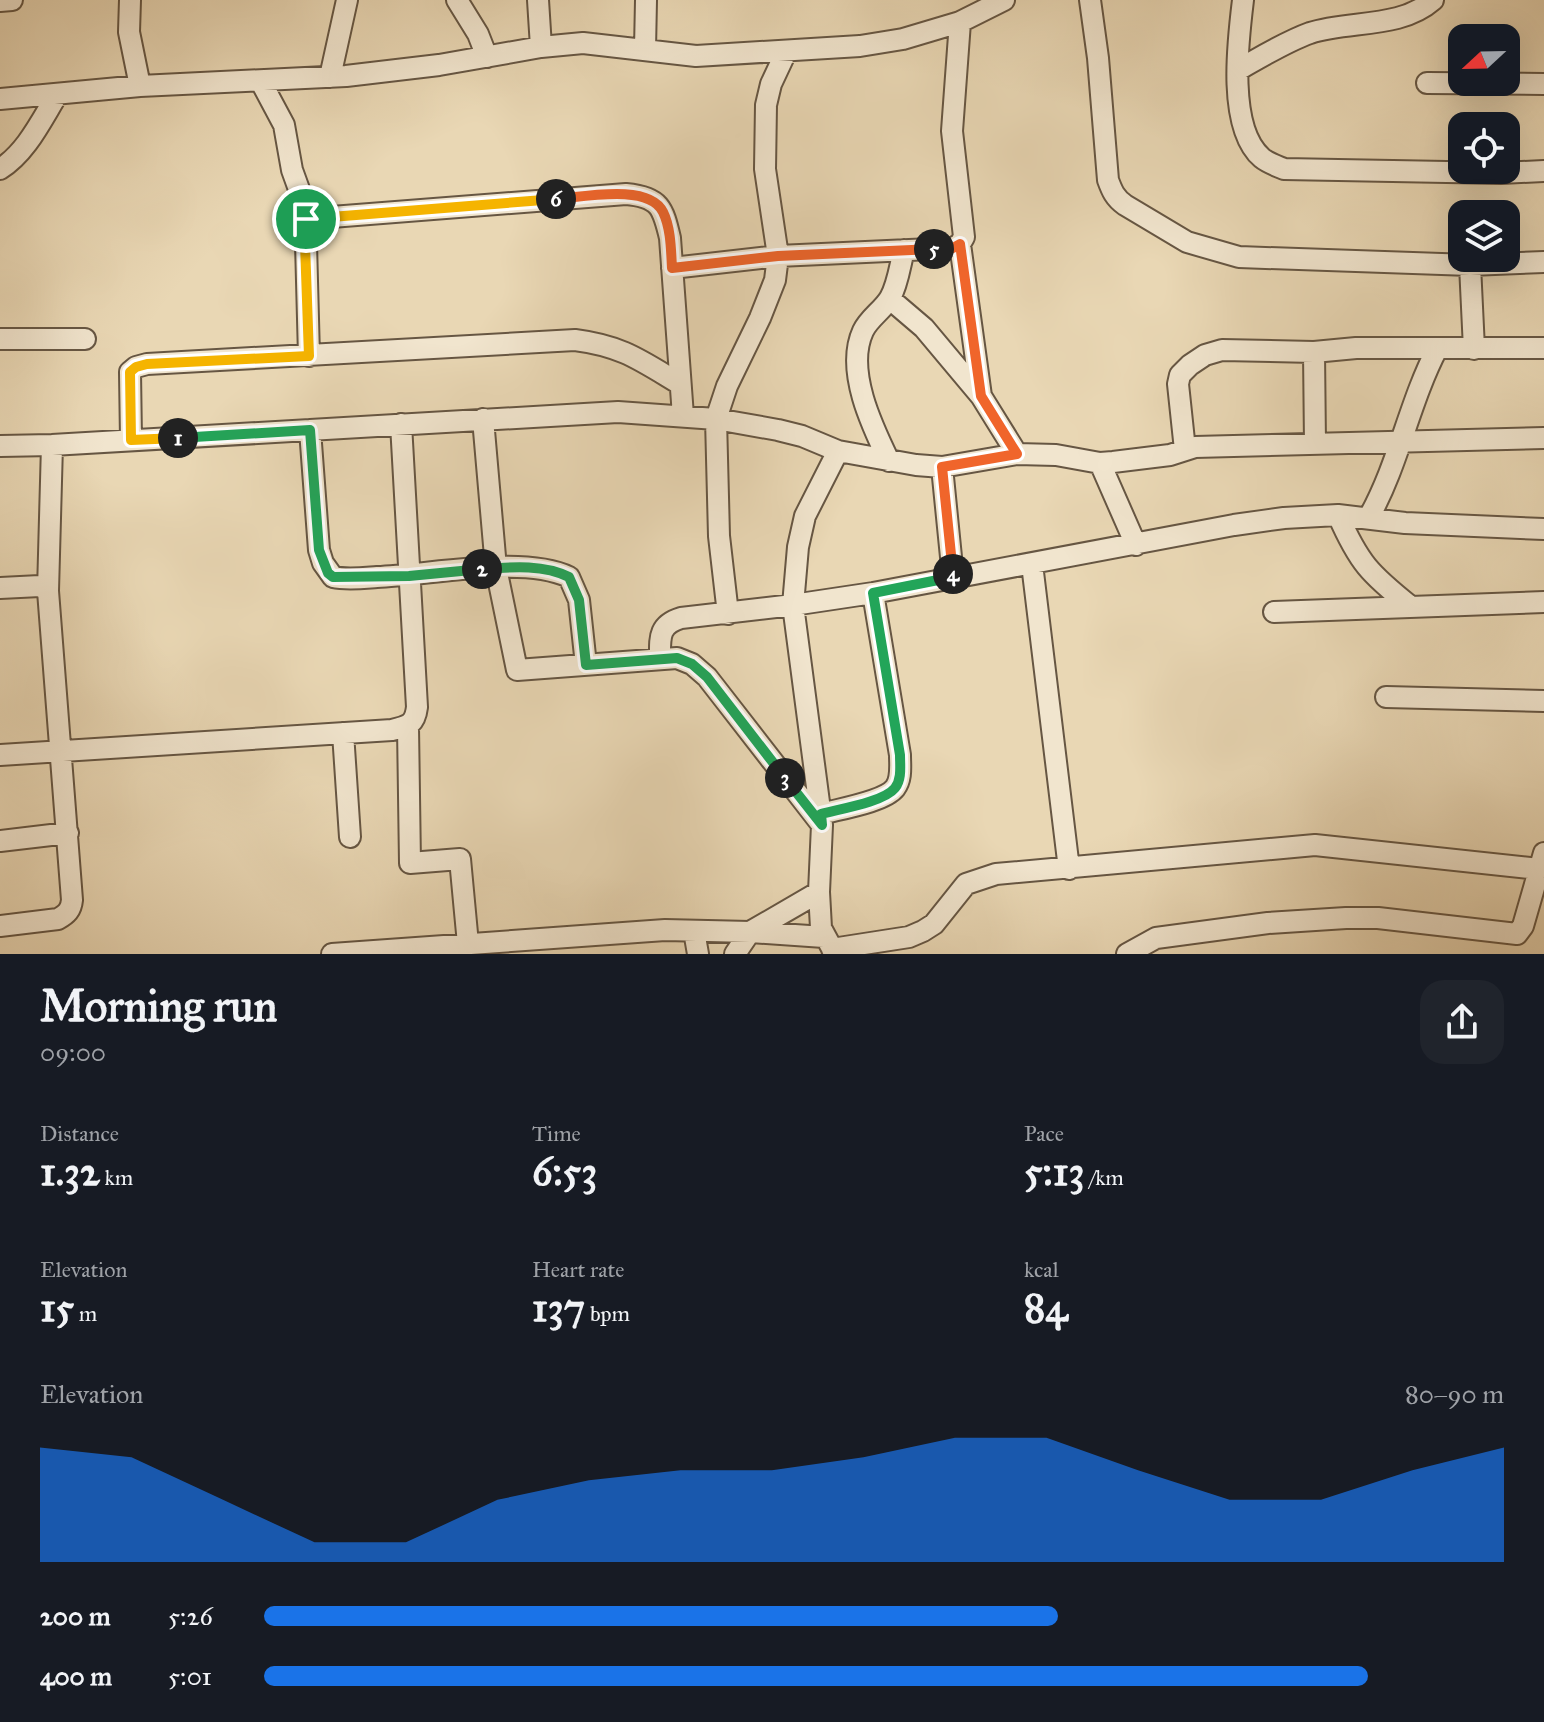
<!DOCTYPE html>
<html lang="en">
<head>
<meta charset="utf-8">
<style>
  :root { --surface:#171b24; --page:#20242c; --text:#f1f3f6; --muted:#9ea1a6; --accent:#1a73e8 }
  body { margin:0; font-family:"IM FELL Great Primer",serif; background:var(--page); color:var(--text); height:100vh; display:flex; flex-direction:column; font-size:30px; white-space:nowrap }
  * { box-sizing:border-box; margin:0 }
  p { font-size:26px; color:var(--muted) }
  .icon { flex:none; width:44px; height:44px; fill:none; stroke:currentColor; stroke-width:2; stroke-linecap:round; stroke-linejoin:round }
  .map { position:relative; height:954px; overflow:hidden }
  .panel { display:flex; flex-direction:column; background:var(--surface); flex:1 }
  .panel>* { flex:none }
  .needle { width:52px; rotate:248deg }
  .tools { position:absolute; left:1448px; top:24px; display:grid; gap:16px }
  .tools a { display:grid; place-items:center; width:72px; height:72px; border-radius:16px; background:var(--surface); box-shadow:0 8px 32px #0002; font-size:40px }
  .pin { position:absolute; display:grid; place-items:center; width:68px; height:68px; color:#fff; margin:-34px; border:4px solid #fff; border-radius:50%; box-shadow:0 2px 8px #0007 }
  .km { position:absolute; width:40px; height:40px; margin:-20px; border-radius:50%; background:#222; color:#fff; font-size:22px; line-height:40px; text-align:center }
  .round { display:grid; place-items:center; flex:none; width:84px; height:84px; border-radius:24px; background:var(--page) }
  .headline { display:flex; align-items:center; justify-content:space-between; height:136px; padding:0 40px }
  h1 { font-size:44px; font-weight:700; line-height:60px }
  .metrics { display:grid; grid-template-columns:repeat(3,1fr); gap:12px; height:136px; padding:8px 40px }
  .metrics div { display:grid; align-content:center }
  .metrics b { font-size:40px; font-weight:700 }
  .metrics small { font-size:22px; font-weight:400 }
  .metrics p { font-size:22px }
  .chart { height:224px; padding:16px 40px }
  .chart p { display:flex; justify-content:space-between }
  .chart svg { width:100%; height:144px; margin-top:8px; fill:var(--accent); opacity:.7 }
  ul { padding:0 40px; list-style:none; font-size:26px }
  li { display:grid; grid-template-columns:128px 96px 1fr; align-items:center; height:60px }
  li i { height:20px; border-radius:10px; background:var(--accent) }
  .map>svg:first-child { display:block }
</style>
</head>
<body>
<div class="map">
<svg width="1544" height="954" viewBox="0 0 1544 954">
  <rect width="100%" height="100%" fill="#e9d7b4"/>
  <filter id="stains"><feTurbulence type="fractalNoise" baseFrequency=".0025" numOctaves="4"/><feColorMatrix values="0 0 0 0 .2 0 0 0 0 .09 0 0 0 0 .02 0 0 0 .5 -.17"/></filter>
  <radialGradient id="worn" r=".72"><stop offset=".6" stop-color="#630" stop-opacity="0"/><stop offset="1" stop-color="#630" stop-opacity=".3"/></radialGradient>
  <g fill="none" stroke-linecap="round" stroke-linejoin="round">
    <defs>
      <path id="minor" d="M 130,0 L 129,32 L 140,86
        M 457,0 L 478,34 L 487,57
        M 538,0 L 541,47
        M 1090,0 L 1098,58 L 1108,180 C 1112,191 1115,198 1125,205 L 1187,242 L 1239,257 L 1470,265 L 1544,262
        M 1243,0 C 1238,41 1227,128 1262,158 C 1268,163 1277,166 1284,169 L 1501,173 L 1544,171
        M 0,1 L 12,0
        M 645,49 L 646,0
        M 1238,70 C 1261,57 1285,42 1310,33 C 1350,20 1400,29 1433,0
        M 330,77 L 347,0
        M 261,82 L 284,125 L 292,170 L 305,206 L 309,356
        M 1427,83 L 1544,84
        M 0,99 L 140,86 L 346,76 L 439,65 L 541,47 L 583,43 L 696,56 L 860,46 L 903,39 L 960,22 L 1004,0
        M 0,169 C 26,153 41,121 57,95
        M 306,219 L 626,194 C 660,197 663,208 670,238 L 683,416
        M 960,244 L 981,396
        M 1470,265 L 1474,349
        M 672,268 L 778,256 L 953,248 L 960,244 L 964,237 L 952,131 L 960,22
        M 890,299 L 924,328 L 981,396 L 1017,454
        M 0,339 L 85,339
        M 1314,352 L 1315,444
        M 483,419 L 496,568 L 517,670 L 677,658 L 692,664 L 707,677 L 822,825
        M 310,430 L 319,550 L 323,563 L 333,577 C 347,580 363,578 377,577 C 430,575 523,555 569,577 L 579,600 L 586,665
        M 131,440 L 130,372 L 136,367 L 147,364 L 575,340 C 622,346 640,360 680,384
        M 0,446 L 52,445 L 618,412 L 716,419 L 778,430 L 802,436 L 838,451 L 916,465 L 942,467 L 1017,454 L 1056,455 L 1100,463 L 1113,462 L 1170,455 L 1195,447 L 1544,438
        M 1185,450 L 1178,384 L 1180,375 L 1190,365 L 1205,355 L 1222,350 L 1314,352 L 1356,348 L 1544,348
        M 889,461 C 872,426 845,370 863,331 C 869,318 883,310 890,298 C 898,284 900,265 904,250
        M 1100,463 L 1136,545
        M 942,467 L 953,577
        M 1338,515 C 1359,563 1370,574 1410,606
        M 1369,517 C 1399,463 1409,403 1437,349
        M 1032,564 L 1069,869
        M 0,588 L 40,586 L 48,591 L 72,900 C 71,910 67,914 58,919 L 0,926
        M 48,591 L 52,445
        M 1274,612 L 1544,602
        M 728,614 L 719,536 L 716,419 L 727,386 L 760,318 L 775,280 L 778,256 L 765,169 L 766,105 L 771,84 L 786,52
        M 660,659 C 660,638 658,625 681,618 L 793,605 L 873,593 L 1234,525 L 1284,518 L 1338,515 L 1405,523 L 1544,529
        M 1386,697 L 1544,701
        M 408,727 L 410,863 L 460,859 L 468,944
        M 343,733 L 350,837
        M 0,755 L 392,730 C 409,726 415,724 417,707 L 401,424
        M 821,814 C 839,809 884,802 895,788 C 902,779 900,766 900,755 L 873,593
        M 0,841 L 68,833
        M 694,931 L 698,954
        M 832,949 L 909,937 L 923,931 L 934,924 L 966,884 L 996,874 L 1315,845 L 1539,869
        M 332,954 L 665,930 L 750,932 L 824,937
        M 735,954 L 750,932 L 819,892
        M 835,954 L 821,928 L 819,892 L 822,825 L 793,605 L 798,547 L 805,516 L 838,451
        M 1127,954 L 1156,938 L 1268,923 L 1346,918 L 1378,918 L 1517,934 L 1523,926 L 1544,853"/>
    </defs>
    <use href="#minor" stroke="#665643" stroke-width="24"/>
    <use href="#minor" stroke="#f1e5ce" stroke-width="20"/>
  </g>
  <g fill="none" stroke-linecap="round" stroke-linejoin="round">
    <defs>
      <path id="split-1" d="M 178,438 L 131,440 L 130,372 L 136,367 L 147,364 L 309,356 L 305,244 L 306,219"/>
      <path id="split-2" d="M 178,438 L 310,430 L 319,550 L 328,573 L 333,577 L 409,576 L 482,569"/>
      <path id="split-3" d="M 482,569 C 511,567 543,564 569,577 L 579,600 L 586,665 L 677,658 L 692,664 L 707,677 L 785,778"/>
      <path id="split-4" d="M 785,778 L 822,825 L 821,814 C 839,809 884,802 895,788 C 902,779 900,766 900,755 L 873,593 L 953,577 L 953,574"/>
      <path id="split-5" d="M 934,249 L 953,248 L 960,244 L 981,396 L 1017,454 L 942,467 L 953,574"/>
      <path id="split-6" d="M 556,199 C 583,197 649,183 663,212 C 671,228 671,251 672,268 L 778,256 L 934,249"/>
      <path id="split-7" d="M 306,219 L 556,199"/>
    </defs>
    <use href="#split-1" stroke="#fff" stroke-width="16"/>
    <use href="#split-2" stroke="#fff" stroke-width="16"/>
    <use href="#split-3" stroke="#fff" stroke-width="16"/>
    <use href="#split-4" stroke="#fff" stroke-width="16"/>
    <use href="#split-5" stroke="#fff" stroke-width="16"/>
    <use href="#split-6" stroke="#fff" stroke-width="16"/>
    <use href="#split-7" stroke="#fff" stroke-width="16"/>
    <use href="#split-1" stroke="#f5b400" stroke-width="10"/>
    <use href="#split-2" stroke="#22a559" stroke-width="10"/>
    <use href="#split-3" stroke="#22a559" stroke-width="10"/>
    <use href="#split-4" stroke="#22a559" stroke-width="10"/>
    <use href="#split-5" stroke="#f0652b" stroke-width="10"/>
    <use href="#split-6" stroke="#f0652b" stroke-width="10"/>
    <use href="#split-7" stroke="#f5b400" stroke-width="10"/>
  </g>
  <rect width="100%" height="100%" filter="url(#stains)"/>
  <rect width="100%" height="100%" fill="url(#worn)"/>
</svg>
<div class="tools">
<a><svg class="needle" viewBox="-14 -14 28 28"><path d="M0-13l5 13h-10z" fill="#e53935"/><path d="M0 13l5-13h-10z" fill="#9ea1a6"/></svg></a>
<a><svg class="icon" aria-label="locate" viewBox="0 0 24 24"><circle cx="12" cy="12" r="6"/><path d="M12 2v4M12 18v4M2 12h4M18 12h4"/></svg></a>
<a><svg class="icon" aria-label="layers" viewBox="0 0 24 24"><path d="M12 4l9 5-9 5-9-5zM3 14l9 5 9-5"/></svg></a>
</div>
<div class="pin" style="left:306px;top:219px;background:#1e9e55"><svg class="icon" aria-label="arrive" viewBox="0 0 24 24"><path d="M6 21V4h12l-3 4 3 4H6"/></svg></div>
<b class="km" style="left:178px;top:438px">1</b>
<b class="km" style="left:482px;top:569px">2</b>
<b class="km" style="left:785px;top:778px">3</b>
<b class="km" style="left:953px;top:574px">4</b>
<b class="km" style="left:934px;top:249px">5</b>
<b class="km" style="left:556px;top:199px">6</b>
</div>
<section class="panel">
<div class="headline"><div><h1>Morning run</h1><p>09:00</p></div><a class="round"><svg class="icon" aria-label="share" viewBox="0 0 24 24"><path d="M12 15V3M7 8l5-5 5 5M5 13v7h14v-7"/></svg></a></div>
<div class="metrics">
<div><p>Distance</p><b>1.32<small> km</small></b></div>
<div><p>Time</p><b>6:53</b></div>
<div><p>Pace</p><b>5:13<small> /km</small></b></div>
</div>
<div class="metrics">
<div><p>Elevation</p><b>15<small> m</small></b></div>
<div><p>Heart rate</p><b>137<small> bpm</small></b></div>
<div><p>kcal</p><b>84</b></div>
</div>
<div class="chart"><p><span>Elevation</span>80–90 m</p>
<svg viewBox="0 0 160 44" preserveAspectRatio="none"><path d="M0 44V9L10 12L20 25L30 38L40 38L50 25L60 19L70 16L80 16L90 12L100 6L110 6L120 16L130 25L140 25L150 16L160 9V44z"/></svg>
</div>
<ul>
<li><b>200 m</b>5:26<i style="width:64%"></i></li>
<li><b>400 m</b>5:01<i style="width:89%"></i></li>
</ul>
</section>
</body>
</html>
